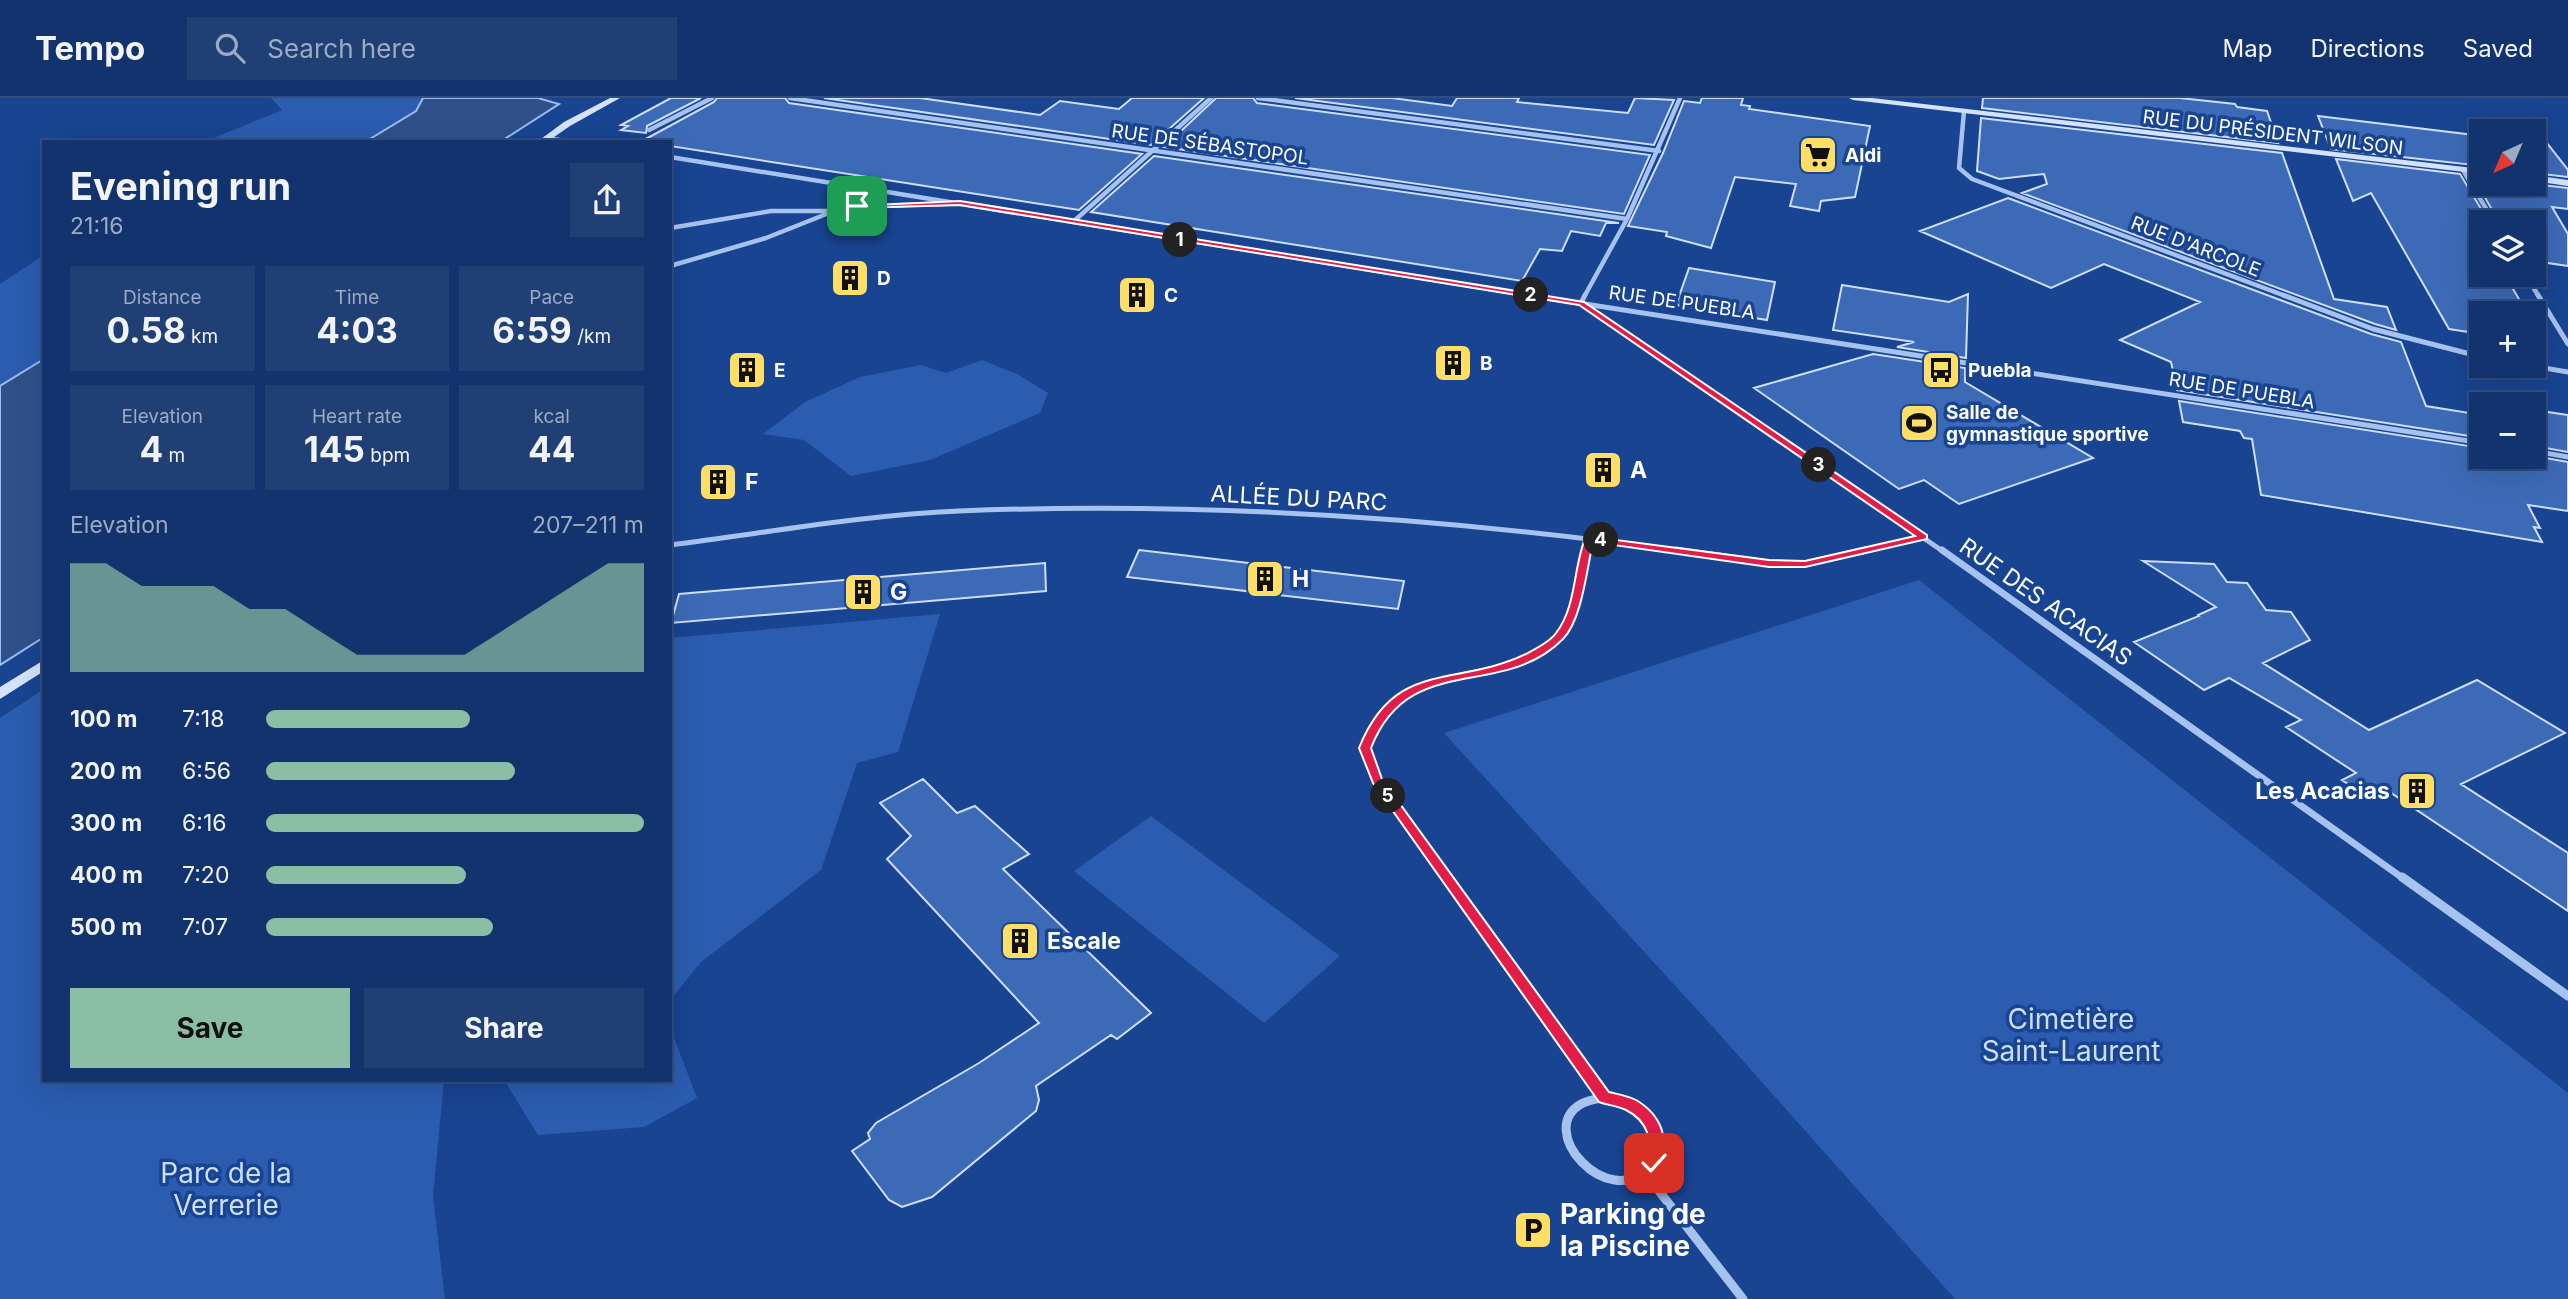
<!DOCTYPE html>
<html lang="en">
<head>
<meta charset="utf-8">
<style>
  :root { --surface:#12336d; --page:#1f3f75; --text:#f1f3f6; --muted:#9caac2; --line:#314e80; --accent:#8abfa5 }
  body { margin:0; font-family:Inter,sans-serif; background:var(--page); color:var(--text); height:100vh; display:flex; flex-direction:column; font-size:26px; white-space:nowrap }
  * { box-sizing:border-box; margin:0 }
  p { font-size:23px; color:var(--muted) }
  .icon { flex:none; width:38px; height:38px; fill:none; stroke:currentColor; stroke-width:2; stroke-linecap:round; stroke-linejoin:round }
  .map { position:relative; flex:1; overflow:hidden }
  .drawer { position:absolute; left:42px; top:42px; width:630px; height:942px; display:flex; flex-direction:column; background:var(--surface); border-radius:0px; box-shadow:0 7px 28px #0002,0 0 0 2px var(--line) }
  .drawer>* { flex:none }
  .needle { width:46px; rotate:224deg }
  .controls { position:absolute; left:2469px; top:21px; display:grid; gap:14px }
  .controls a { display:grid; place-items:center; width:77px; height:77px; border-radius:0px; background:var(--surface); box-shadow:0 7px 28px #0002,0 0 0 2px var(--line); font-size:35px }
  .pin { position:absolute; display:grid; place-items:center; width:60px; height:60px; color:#fff; margin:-30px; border-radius:14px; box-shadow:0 4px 10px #0006 }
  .km { position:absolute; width:35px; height:35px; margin:-18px; border-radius:50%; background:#222; color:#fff; font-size:19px; line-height:35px; text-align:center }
  .round { display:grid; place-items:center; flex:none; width:74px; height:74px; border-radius:0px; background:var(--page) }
  .overview { display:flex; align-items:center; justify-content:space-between; height:119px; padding:0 28px }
  h1 { font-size:38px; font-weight:700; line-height:52px }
  .metrics { display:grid; grid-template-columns:repeat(3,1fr); gap:10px; height:119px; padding:7px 28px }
  .metrics div { display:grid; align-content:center; border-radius:0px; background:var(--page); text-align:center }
  .metrics b { font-size:35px; font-weight:700 }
  .metrics small { font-size:19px; font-weight:400 }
  .metrics p { font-size:19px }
  .chart { height:196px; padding:14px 28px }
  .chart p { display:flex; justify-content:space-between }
  .chart svg { width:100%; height:126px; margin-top:7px; fill:var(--accent); opacity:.7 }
  .primary-button { display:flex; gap:14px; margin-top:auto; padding:14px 28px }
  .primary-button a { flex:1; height:80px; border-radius:0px; background:var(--accent); color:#111; font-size:28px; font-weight:700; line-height:80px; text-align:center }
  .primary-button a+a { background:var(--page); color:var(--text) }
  ul { padding:0 28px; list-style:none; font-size:23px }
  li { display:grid; grid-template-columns:112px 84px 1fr; align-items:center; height:52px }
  li i { height:18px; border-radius:9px; background:var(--accent) }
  header { display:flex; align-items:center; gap:42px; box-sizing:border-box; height:98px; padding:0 35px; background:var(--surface); border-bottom:2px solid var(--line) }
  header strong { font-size:33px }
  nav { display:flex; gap:38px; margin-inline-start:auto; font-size:24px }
  .search { width:490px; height:63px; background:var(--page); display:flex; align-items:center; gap:18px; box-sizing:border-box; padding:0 24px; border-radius:0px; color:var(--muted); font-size:26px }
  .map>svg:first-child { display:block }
</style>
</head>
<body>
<header>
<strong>Tempo</strong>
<div class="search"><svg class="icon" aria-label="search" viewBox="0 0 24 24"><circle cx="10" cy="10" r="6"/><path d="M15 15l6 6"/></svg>Search here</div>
<nav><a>Map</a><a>Directions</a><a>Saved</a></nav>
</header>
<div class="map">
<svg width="2568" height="1201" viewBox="0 0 2568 1201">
  <rect width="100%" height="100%" fill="#184491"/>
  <path fill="#2b5caf" d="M 271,0 L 423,0 L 416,13 L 365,44 L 204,44 L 282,12 Z
    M 44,157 L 44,261 L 0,288 L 0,186 Z
    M 982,262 L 1017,276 L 1048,295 L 1040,315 L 930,362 L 851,378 L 804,342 L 763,336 L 805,304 L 860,279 L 921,267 L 946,275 Z
    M 1919,482 L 2568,995 L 2568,1201 L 1955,1201 L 1712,928 L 1444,635 Z
    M 940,516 L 898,654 L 857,665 L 821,772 L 701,864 L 670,902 L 670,540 Z
    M 44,591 L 44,982 L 444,982 L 433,1098 L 445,1201 L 0,1201 L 0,620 Z
    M 1151,718 L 1340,858 L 1264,925 L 1074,773 Z
    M 670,929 L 697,1000 L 644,1029 L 538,1037 L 504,982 L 670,982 Z"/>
  <path fill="#305089" stroke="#99bcf2" stroke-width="2" d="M 423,0 L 538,0 L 559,6 L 500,44 L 365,44 L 416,13 Z
    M 44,261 L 44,539 L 0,567 L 0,288 Z"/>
  <path fill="#3d6ab7" stroke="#cddefb" stroke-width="2" d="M 671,0 L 701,0 L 647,28 L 646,35 L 621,32 L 628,28 L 621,27 Z
    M 717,0 L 785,0 L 789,5 L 1142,56 L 1079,112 L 670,48 L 670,44 L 642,43 L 714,4 Z
    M 824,0 L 920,0 L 1040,17 L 1060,3 L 1119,11 L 1132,0 L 1204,0 L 1151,47 Z
    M 1216,0 L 1253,0 L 1257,5 L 1650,57 L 1624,116 L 1164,49 Z
    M 1295,0 L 1392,0 L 1452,8 L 1457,0 L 1519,0 L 1517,4 L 1628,15 L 1635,0 L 1674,2 L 1654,47 Z
    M 1702,0 L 1743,0 L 1741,7 L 1750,8 L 1749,11 L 1870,28 L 1855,99 L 1821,103 L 1819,113 L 1790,108 L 1796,86 L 1735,79 L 1711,150 L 1666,138 L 1667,134 L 1628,128 L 1663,55 L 1684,3 L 1700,5 Z
    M 1983,0 L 2180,0 L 2235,6 L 2237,9 L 2267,13 L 2278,45 L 1982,10 Z
    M 2318,18 L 2482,38 L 2482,68 L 2331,51 Z
    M 1981,20 L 2282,55 L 2334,201 L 2387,209 L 2396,232 L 2375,226 L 2022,95 L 2047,86 L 2044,76 L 1999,81 L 1977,73 Z
    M 2529,22 L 2568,72 L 2568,79 L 2534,75 L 2534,33 L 2521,33 Z
    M 1154,58 L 1619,125 L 1606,125 L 1600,138 L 1571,133 L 1562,153 L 1540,151 L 1522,183 L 1091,114 Z
    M 2336,61 L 2460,76 L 2489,124 L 2482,124 L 2482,177 L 2505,177 L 2527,215 L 2482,215 L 2482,236 L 2449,231 L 2371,95 L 2353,103 Z
    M 2472,77 L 2482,79 L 2482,86 L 2534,86 L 2568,90 L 2568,111 L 2552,109 L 2568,136 L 2568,168 L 2534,163 L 2534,124 L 2499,124 Z
    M 2008,100 L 2371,236 L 2401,244 L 2426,308 L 2482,317 L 2482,340 L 2177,292 L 2171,264 L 2120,242 L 2200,204 L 2104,166 L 2051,190 L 1920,133 Z
    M 1689,170 L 1775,184 L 1767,222 L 1676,207 Z
    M 1842,187 L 1949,204 L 1968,196 L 1966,260 L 1897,249 L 1914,244 L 1833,232 Z
    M 1873,256 L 1965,270 L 1965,284 L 2093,360 L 1959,406 L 1924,382 L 1899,391 L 1754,290 Z
    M 2179,303 L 2482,350 L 2482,359 L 2534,358 L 2568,364 L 2568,413 L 2528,407 L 2540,430 L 2534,429 L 2542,444 L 2261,397 L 2252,341 L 2244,340 L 2240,333 L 2183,324 Z
    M 2534,312 L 2568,317 L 2568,354 L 2534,348 Z
    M 1139,452 L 1360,478 L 1404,483 L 1398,511 L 1127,479 Z
    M 2143,463 L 2214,466 L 2227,484 L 2247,485 L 2266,512 L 2291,514 L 2310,542 L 2263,565 L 2369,632 L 2477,582 L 2565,635 L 2461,686 L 2568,755 L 2568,813 L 2391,695 L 2374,703 L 2342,682 L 2356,675 L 2286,629 L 2301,622 L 2229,580 L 2204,592 L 2134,544 L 2199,518 L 2198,517 L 2216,509 Z
    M 1045,465 L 1046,493 L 671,525 L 679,496 Z
    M 923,681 L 957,715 L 975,708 L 1029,756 L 1003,771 L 1151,915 L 1117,941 L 1111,937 L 1036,988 L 1039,1002 L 1036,1013 L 932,1099 L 902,1109 L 889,1102 L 852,1053 L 870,1041 L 868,1035 L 876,1025 L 979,965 L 1039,925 L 887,761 L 911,738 L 880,705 Z"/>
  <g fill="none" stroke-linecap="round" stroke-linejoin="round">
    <path stroke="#a6c2ef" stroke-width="4.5" d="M 790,0 L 1627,121
      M 1258,0 L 1659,53
      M 1964,13 L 1959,70 L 1972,81 L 2288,199
      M 649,32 L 712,0
      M 546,40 L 572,44
      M 670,59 L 1538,199
      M 2463,72 L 2494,124
      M 857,108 L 880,93
      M 834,113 L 861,90
      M 1073,124 L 1211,0
      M 670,130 L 771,113 L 833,113
      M 670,168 L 766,140 L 834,113 L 857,108 L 945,106
      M 2526,177 L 2539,199
      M 1584,199 L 1627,121 L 1680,0"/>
    <path stroke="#a6c2ef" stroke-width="5" d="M 1527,197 L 2482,345
      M 2283,197 L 2373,231 L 2482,259
      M 2538,197 L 2568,246
      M 1581,205 L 1585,197
      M 1585,208 L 1944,454
      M 2532,268 L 2568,274
      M 2534,353 L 2568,359
      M 670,447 C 766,435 863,417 959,413 C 1203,403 1447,420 1688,454
      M 1586,454 L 1589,440
      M 1858,454 L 1923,439"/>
    <path stroke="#a6c2ef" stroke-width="7" d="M 1676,452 L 1768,465 L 1805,466 L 1866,452
      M 1942,452 L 2404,781
      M 1448,781 L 1377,682 L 1365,650 C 1368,642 1371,632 1375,625 C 1407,572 1479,584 1528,559 C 1538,554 1551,547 1559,539 C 1578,518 1580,478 1586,452"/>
    <path stroke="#a6c2ef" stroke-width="9" d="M 1447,779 L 1604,999
      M 2402,779 L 2568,898
      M 1604,999 C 1634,1004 1679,1035 1649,1069 C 1609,1115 1532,1031 1583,1005 C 1589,1002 1597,1001 1604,999 Z
      M 1645,1075 L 1743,1201"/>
    <path fill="#d4e2fb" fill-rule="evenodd" d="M 610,0 L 620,0 L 570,28 L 547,44 L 537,44 L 564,24 Z
      M 1849,0 L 1872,0 L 2482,71 L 2482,76 L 1853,2 Z
      M 2534,77 L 2568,82 L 2568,88 L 2534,83 Z
      M 44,562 L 44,573 L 0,601 L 0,589 Z"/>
  </g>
  <path fill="#e11d48" stroke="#fff" stroke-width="2" d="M 960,103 L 1584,204 L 1927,437 L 1927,441 L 1805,469 L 1769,469 L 1593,444 C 1587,470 1582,522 1563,541 C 1502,603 1409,552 1371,650 L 1382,681 L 1609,994 C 1617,996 1629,998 1636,1002 C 1662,1017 1671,1044 1659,1070 L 1648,1070 L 1646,1065 C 1654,1044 1648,1023 1626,1012 C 1618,1008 1607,1007 1599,1004 L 1373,685 L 1359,650 C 1395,560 1456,590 1526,556 C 1535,551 1550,544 1556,535 C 1577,508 1573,468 1586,438 L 1769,462 L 1805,463 L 1915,438 L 1579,207 L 960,107 L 857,110 L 853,108 Z"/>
  <defs>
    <symbol id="supermarket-square" viewBox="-11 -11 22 22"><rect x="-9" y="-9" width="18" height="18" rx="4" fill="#ffde65" stroke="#184491"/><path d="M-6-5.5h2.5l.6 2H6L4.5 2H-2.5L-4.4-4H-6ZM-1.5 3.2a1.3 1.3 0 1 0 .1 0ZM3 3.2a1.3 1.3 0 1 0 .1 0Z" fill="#111"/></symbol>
    <symbol id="building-square" viewBox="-11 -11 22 22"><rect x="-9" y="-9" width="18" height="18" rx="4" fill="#ffde65" stroke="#184491"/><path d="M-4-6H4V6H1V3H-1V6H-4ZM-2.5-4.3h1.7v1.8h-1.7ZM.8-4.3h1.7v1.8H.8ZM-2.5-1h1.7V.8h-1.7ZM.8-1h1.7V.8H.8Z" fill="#111"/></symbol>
    <symbol id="bus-square" viewBox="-11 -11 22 22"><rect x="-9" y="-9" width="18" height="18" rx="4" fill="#ffde65" stroke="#184491"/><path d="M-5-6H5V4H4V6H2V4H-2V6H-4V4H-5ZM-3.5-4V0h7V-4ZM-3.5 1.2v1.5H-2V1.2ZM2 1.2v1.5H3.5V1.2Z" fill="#111"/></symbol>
    <symbol id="stadium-square" viewBox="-11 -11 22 22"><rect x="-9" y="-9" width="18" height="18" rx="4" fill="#ffde65" stroke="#184491"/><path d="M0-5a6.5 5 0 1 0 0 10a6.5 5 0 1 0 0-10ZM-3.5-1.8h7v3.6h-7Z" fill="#111"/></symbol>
    <symbol id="parking-square" viewBox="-11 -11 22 22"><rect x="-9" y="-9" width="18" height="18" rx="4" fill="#ffde65" stroke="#184491"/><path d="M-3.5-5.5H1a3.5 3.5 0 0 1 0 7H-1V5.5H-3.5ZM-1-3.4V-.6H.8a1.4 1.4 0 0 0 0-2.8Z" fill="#111"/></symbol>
  </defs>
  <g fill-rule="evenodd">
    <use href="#supermarket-square" x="1796" y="35" width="44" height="44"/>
    <use href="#building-square" x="828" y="158" width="44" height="44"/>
    <use href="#building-square" x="1115" y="175" width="44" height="44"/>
    <use href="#building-square" x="1431" y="243" width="44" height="44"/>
    <use href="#building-square" x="725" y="250" width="44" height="44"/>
    <use href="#bus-square" x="1919" y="250" width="44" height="44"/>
    <use href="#stadium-square" x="1897" y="303" width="44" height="44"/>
    <use href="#building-square" x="1581" y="350" width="44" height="44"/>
    <use href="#building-square" x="696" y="362" width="44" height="44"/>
    <use href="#building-square" x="1243" y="459" width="44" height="44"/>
    <use href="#building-square" x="841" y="472" width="44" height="44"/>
    <use href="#building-square" x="2395" y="671" width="44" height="44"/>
    <use href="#building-square" x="998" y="821" width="44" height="44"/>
    <use href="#parking-square" x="1511" y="1110" width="44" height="44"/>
  </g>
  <g text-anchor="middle" stroke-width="7" stroke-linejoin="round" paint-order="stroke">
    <g font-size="19" fill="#fff" stroke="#184491">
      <text transform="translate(2273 34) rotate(7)" y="7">RUE DU PRÉSIDENT WILSON</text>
      <text transform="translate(1210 46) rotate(8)" y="7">RUE DE SÉBASTOPOL</text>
      <text transform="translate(2196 148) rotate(21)" y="7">RUE D'ARCOLE</text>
      <text transform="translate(1682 204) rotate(8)" y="7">RUE DE PUEBLA</text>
      <text transform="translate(2242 292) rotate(9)" y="7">RUE DE PUEBLA</text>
    </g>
    <g font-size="19" font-weight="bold" fill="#fff" stroke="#184491" text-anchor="start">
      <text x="1845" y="64">Aldi</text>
      <text x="877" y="187">D</text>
      <text x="1164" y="204">C</text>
      <text x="1480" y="272">B</text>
      <text x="774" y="279">E</text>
      <text x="1968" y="279">Puebla</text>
      <text x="1946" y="321">Salle de<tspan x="1946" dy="22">gymnastique sportive</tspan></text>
    </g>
    <g font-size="23" font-weight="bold" fill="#fff" stroke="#184491" text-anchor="start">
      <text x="1630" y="380">A</text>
      <text x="745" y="392">F</text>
      <text x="1292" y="489">H</text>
      <text x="890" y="502">G</text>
      <text x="2390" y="701" text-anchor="end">Les Acacias</text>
      <text x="1047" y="851">Escale</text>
    </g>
    <g font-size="23" fill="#fff" stroke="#184491">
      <text transform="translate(1299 400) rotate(3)" y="8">ALLÉE DU PARC</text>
      <text transform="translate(2046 504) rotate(35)" y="8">RUE DES ACACIAS</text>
    </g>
    <g font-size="28" fill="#cddefb" stroke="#184491">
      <text x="2071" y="931">Cimetière<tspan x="2071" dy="32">Saint-Laurent</tspan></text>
      <text x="226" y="1085">Parc de la<tspan x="226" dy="32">Verrerie</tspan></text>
    </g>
    <g font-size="28" font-weight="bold" fill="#fff" stroke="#184491" text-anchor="start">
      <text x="1560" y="1126">Parking de<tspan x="1560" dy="32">la Piscine</tspan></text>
    </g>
  </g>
</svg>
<div class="controls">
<a><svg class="needle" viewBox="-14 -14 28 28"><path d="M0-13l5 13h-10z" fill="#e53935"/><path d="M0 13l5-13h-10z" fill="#9caac2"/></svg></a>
<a><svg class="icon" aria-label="layers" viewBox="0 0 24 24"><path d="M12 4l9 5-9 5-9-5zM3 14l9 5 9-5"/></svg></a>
<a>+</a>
<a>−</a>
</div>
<div class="pin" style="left:857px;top:108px;background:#1e9e55"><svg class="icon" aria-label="arrive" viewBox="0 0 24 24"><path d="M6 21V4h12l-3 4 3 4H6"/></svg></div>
<div class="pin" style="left:1654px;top:1065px;background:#d93025"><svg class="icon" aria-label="check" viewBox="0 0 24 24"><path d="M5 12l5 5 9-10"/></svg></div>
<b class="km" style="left:1180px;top:142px">1</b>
<b class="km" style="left:1531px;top:197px">2</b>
<b class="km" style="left:1819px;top:367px">3</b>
<b class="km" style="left:1601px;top:442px">4</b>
<b class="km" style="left:1388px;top:698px">5</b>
<section class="drawer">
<div class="overview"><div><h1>Evening run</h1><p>21:16</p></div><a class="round"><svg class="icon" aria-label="share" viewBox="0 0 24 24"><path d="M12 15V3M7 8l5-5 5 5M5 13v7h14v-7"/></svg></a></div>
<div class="metrics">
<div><p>Distance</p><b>0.58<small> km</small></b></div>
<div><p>Time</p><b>4:03</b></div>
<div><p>Pace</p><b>6:59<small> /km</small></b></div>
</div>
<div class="metrics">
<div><p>Elevation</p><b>4<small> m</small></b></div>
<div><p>Heart rate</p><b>145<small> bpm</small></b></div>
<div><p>kcal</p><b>44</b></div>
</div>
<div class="chart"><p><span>Elevation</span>207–211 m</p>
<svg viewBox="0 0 160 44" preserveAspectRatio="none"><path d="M0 44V6L10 6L20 14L30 14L40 14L50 22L60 22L70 30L80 38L90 38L100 38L110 38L120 30L130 22L140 14L150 6L160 6V44z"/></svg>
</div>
<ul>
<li><b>100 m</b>7:18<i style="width:54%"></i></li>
<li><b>200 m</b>6:56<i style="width:66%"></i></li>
<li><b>300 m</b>6:16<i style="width:100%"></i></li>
<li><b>400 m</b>7:20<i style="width:53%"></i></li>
<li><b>500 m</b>7:07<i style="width:60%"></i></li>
</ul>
<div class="primary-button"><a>Save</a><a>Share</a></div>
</section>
</div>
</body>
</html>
